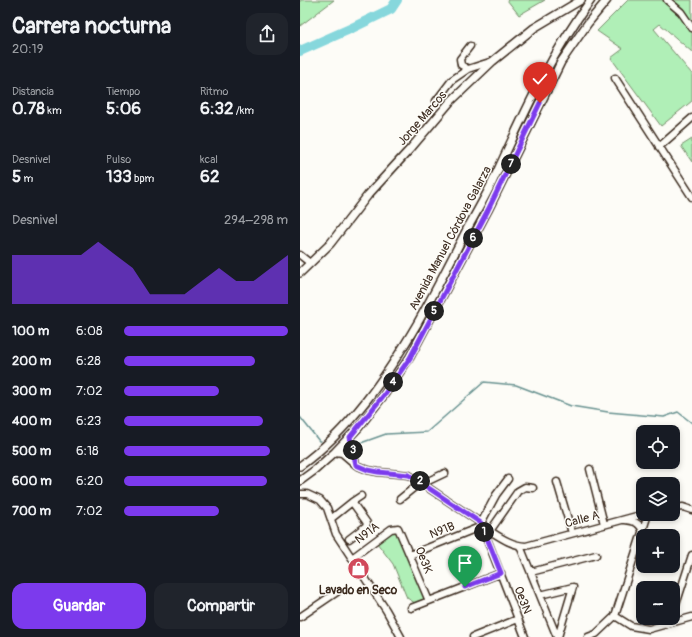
<!DOCTYPE html>
<html lang="es">
<head>
<meta charset="utf-8">
<style>
  :root { --surface:#171b24; --page:#20242c; --text:#f1f3f6; --muted:#9ea1a6; --accent:#7c3aed }
  body { margin:0; font-family:Pangolin,sans-serif; background:var(--page); color:var(--text); height:100vh; display:flex; flex-direction:column; font-size:15px; white-space:nowrap }
  * { box-sizing:border-box; margin:0 }
  p { font-size:13px; color:var(--muted) }
  .icon { flex:none; width:22px; height:22px; fill:none; stroke:currentColor; stroke-width:2; stroke-linecap:round; stroke-linejoin:round }
  .map { position:relative; flex:1; overflow:hidden }
  .details { display:flex; flex-direction:column; background:var(--surface); width:300px }
  .details>* { flex:none }
  .fabs { position:absolute; left:336px; top:425px; display:grid; gap:8px }
  .fabs a { display:grid; place-items:center; width:44px; height:44px; border-radius:8px; background:var(--surface); box-shadow:0 2px 6px #0003; font-size:20px }
  .pin { position:absolute; display:grid; place-items:center; width:34px; height:34px; color:#fff; margin:-41px -17px; border-radius:50% 50% 50% 0; rotate:-45deg; box-shadow:0 0 4px #0007 }
  .pin .icon { rotate:45deg }
  .km { position:absolute; width:20px; height:20px; margin:-10px; border-radius:50%; background:#222; color:#fff; font-size:11px; line-height:20px; text-align:center }
  .round { display:grid; place-items:center; flex:none; width:42px; height:42px; border-radius:12px; background:var(--page) }
  .overview { display:flex; align-items:center; justify-content:space-between; height:68px; padding:0 12px }
  h1 { font-size:22px; font-weight:800; line-height:30px }
  .metrics { display:grid; grid-template-columns:repeat(3,1fr); gap:6px; height:68px; padding:4px 12px }
  .metrics div { display:grid; align-content:center }
  .metrics b { font-size:17px; font-weight:800 }
  .metrics small { font-size:11px; font-weight:400 }
  .metrics p { font-size:11px }
  .chart { height:112px; padding:8px 12px }
  .chart p { display:flex; justify-content:space-between }
  .chart svg { width:100%; height:72px; margin-top:4px; fill:var(--accent); opacity:.7 }
  .action { display:flex; gap:8px; margin-top:auto; padding:8px 12px }
  .action a { flex:1; height:46px; border-radius:12px; background:var(--accent); color:#fff; font-size:16px; font-weight:800; line-height:46px; text-align:center }
  .action a+a { background:var(--page); color:var(--text) }
  ul { padding:0 12px; list-style:none; font-size:13px }
  li { display:grid; grid-template-columns:64px 48px 1fr; align-items:center; height:30px }
  li i { height:10px; border-radius:5px; background:var(--accent) }
  main { display:flex; flex:1; min-height:0 }
  .map>svg:first-child { display:block }
</style>
</head>
<body>
<main>
<section class="details">
<div class="overview"><div><h1>Carrera nocturna</h1><p>20:19</p></div><a class="round"><svg class="icon" aria-label="share" viewBox="0 0 24 24"><path d="M12 15V3M7 8l5-5 5 5M5 13v7h14v-7"/></svg></a></div>
<div class="metrics">
<div><p>Distancia</p><b>0.78<small> km</small></b></div>
<div><p>Tiempo</p><b>5:06</b></div>
<div><p>Ritmo</p><b>6:32<small> /km</small></b></div>
</div>
<div class="metrics">
<div><p>Desnivel</p><b>5<small> m</small></b></div>
<div><p>Pulso</p><b>133<small> bpm</small></b></div>
<div><p>kcal</p><b>62</b></div>
</div>
<div class="chart"><p><span>Desnivel</span>294–298 m</p>
<svg viewBox="0 0 160 44" preserveAspectRatio="none"><path d="M0 44V14L10 14L20 14L30 14L40 14L50 6L60 14L70 22L80 38L90 38L100 38L110 30L120 22L130 30L140 30L150 22L160 14V44z"/></svg>
</div>
<ul>
<li><b>100 m</b>6:08<i style="width:100%"></i></li>
<li><b>200 m</b>6:28<i style="width:80%"></i></li>
<li><b>300 m</b>7:02<i style="width:58%"></i></li>
<li><b>400 m</b>6:23<i style="width:85%"></i></li>
<li><b>500 m</b>6:18<i style="width:89%"></i></li>
<li><b>600 m</b>6:20<i style="width:87%"></i></li>
<li><b>700 m</b>7:02<i style="width:58%"></i></li>
</ul>
<div class="action"><a>Guardar</a><a>Compartir</a></div>
</section>
<div class="map">
<svg width="392" height="637" viewBox="0 0 392 637">
  <rect width="100%" height="100%" fill="#fdfcf7"/>
  <filter id="ink" filterUnits="userSpaceOnUse"><feTurbulence type="fractalNoise" baseFrequency=".025" numOctaves="2"/><feDisplacementMap in="SourceGraphic" scale="8" xChannelSelector="R" yChannelSelector="G"/><feConvolveMatrix kernelMatrix="1 2 1 2 8 2 1 2 1" color-interpolation-filters="sRGB"/></filter>
  <g filter="url(#ink)">
    <path fill="#b0efb7" stroke="#768c6a" d="M 0,0 L 34,0 L 0,26 Z
      M 207,0 L 245,0 L 219,15 Z
      M 328,0 L 392,0 L 392,52 L 360,24 L 354,29 L 392,74 L 392,101 L 361,126 L 311,58 L 323,49 L 297,31 Z
      M 392,139 L 392,162 L 381,146 Z
      M 94,531 L 99,533 L 125,599 L 115,603 L 107,598 L 93,564 L 77,543 L 90,532 Z"/>
    <g fill="none" stroke-linecap="round" stroke-linejoin="round">
      <path stroke="#689290" stroke-width="1.5" d="M 0,417 L 19,441 L 21,441
        M 58,444 L 86,434 L 127,432 L 184,382 L 216,385 L 271,406 L 308,412 L 364,417 L 378,412 L 392,423
        M 43,447 L 49,447"/>
      <path stroke="#86d7dc" stroke-width="10" d="M 0,51 L 52,28 L 91,9 L 97,0"/>
      <defs>
        <path id="minor" d="M 367,0 L 381,12 L 392,28
          M 168,69 L 161,65 L 160,59 L 170,46
          M 315,78 L 392,197
          M 136,101 L 152,80 L 168,69 L 193,61
          M 359,147 L 392,118
          M 0,255 L 10,263
          M 50,437 L 56,465
          M 35,452 L 42,453 L 56,465 L 68,470 L 78,472 L 109,475 L 181,523 L 182,526 C 196,534 210,546 226,546 L 344,514
          M 290,469 L 304,524
          M 257,482 L 272,533
          M 124,483 L 145,473
          M 0,494 L 7,494 L 20,500 L 27,508 L 36,534 L 86,610 L 101,637
          M 100,499 L 121,482
          M 52,502 L 61,496
          M 373,508 L 383,507 L 392,510
          M 32,518 L 52,502 L 67,523 L 66,526 L 49,539
          M 325,520 C 335,521 340,523 343,532
          M 181,523 L 196,495 L 208,479
          M 190,531 L 218,491 L 225,487 L 233,488
          M 220,546 L 257,637
          M 110,555 L 182,526 L 225,637
          M 52,558 L 91,529 L 98,528 L 129,601
          M 231,572 L 296,555
          M 240,595 L 273,587 L 258,637
          M 111,608 L 201,573
          M 373,614 L 392,555
          M 315,616 L 331,626 L 349,629 L 392,617
          M 0,617 L 37,592
          M 173,637 L 218,619
          M 288,637 L 296,634 L 315,616 L 348,514"/>
        <path id="major" d="M 0,273 L 30,244 L 68,195 L 111,148 L 150,102 L 193,61 L 234,28 L 281,0
          M 0,466 C 50,430 86,377 117,324 C 134,294 150,262 166,231 C 175,215 184,199 192,183 C 221,120 249,56 291,0
          M 0,481 L 15,470 L 35,452 L 59,427 L 84,395 L 110,357 L 188,210 L 261,62 L 288,23 L 307,0"/>
      </defs>
      <use href="#minor" stroke="#3b2a1e" stroke-width="9"/>
      <use href="#major" stroke="#3b2a1e" stroke-width="10"/>
      <use href="#minor" stroke="#fdfcf7" stroke-width="6"/>
      <use href="#major" stroke="#fdfcf7" stroke-width="7"/>
    </g>
  </g>
  <g fill="none" stroke-linecap="round" stroke-linejoin="round" filter="url(#ink)">
    <defs>
      <path id="route" d="M 165,587 L 201,573 L 181,523 L 109,475 L 78,472 L 68,470 L 56,465 L 50,437 L 84,395 L 110,358 L 188,210 L 240,103"/>
    </defs>
    <use href="#route" stroke="#fff" stroke-width="8"/>
    <use href="#route" stroke="#7c3aed" stroke-width="5"/>
  </g>
  <defs>
    <symbol id="shop-disc" viewBox="-11 -11 22 22"><circle r="9.5" fill="#d1495b" stroke="#fdfcf7"/><path d="M-5-2.5h2.3a2.7 3.5 0 0 1 5.4 0H5L5.5 6h-11ZM-1.5-2.5h3a1.5 2.3 0 0 0-3 0Z" fill="#fff"/></symbol>
  </defs>
  <g fill-rule="evenodd">
    <use href="#shop-disc" x="46" y="556" width="25" height="25"/>
  </g>
  <g text-anchor="middle" stroke-width="3" stroke-linejoin="round" paint-order="stroke">
    <g font-size="12" fill="#3b2a1e" stroke="#fdfcf7">
      <text transform="translate(122 118) rotate(-49)" y="4">Jorge Marcos</text>
      <text transform="translate(150 238) rotate(-62)" y="4">Avenida Manuel Córdova Galarza</text>
      <text transform="translate(282 519) rotate(-15)" y="4">Calle A</text>
      <text transform="translate(142 530) rotate(-22)" y="4">N91B</text>
      <text transform="translate(67 533) rotate(-37)" y="4">N91A</text>
      <text transform="translate(124 560) rotate(68)" y="4">Oe3K</text>
      <text transform="translate(223 600) rotate(69)" y="4">Oe3N</text>
    </g>
    <g font-size="12" font-weight="bold" fill="#3b2a1e" stroke="#fdfcf7">
      <text x="58" y="594">Lavado en Seco</text>
    </g>
  </g>
</svg>
<div class="fabs">
<a><svg class="icon" aria-label="locate" viewBox="0 0 24 24"><circle cx="12" cy="12" r="6"/><path d="M12 2v4M12 18v4M2 12h4M18 12h4"/></svg></a>
<a><svg class="icon" aria-label="layers" viewBox="0 0 24 24"><path d="M12 4l9 5-9 5-9-5zM3 14l9 5 9-5"/></svg></a>
<a>+</a>
<a>−</a>
</div>
<div class="pin" style="left:165px;top:587px;background:#1e9e55"><svg class="icon" aria-label="arrive" viewBox="0 0 24 24"><path d="M6 21V4h12l-3 4 3 4H6"/></svg></div>
<div class="pin" style="left:240px;top:103px;background:#d93025"><svg class="icon" aria-label="check" viewBox="0 0 24 24"><path d="M5 12l5 5 9-10"/></svg></div>
<b class="km" style="left:184px;top:532px">1</b>
<b class="km" style="left:120px;top:481px">2</b>
<b class="km" style="left:53px;top:450px">3</b>
<b class="km" style="left:93px;top:382px">4</b>
<b class="km" style="left:134px;top:311px">5</b>
<b class="km" style="left:173px;top:238px">6</b>
<b class="km" style="left:211px;top:164px">7</b>
</div>
</main>
</body>
</html>
